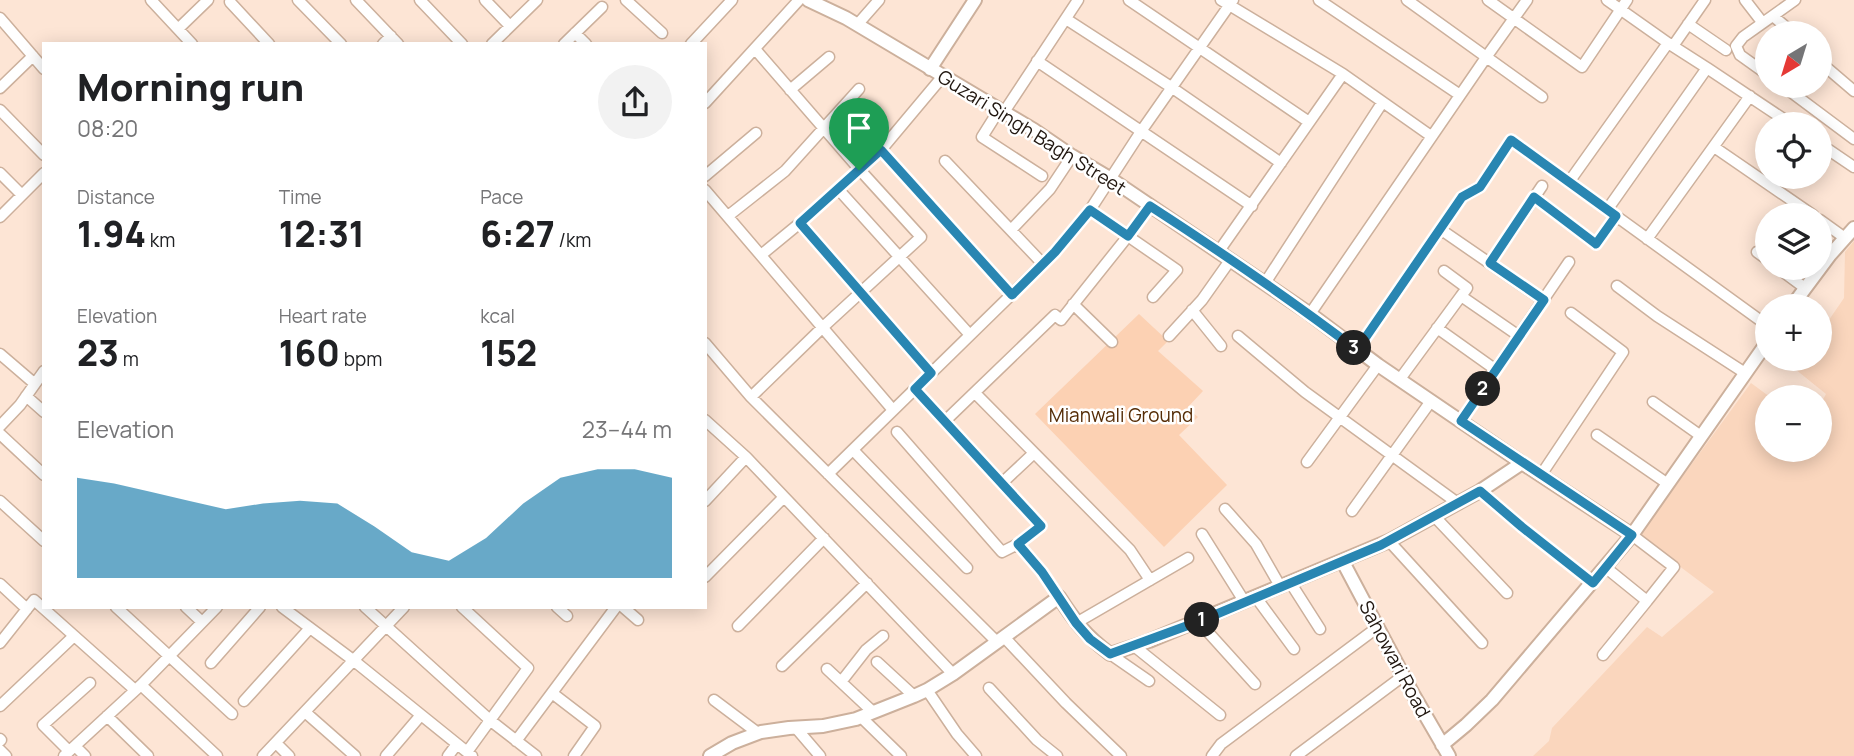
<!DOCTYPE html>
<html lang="en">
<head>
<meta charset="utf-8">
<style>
  :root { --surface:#fff; --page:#f2f2f2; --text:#202124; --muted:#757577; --accent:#2986b2 }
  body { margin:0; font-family:Manrope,sans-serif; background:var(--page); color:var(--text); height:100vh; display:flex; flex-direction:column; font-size:26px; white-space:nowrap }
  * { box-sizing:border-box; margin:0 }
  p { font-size:23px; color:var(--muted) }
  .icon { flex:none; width:38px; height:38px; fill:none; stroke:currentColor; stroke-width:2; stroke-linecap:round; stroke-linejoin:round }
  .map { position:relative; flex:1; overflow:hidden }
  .side { position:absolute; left:42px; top:42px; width:665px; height:567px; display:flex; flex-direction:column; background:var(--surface); border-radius:0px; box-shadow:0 4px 18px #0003 }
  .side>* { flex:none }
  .needle { width:46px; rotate:218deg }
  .controls { position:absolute; left:1755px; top:21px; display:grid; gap:14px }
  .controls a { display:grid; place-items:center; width:77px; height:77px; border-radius:50%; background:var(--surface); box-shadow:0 4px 18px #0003; font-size:35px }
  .pin { position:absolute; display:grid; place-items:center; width:60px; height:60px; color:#fff; margin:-72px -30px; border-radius:50% 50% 50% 0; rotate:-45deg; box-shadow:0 0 7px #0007 }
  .pin .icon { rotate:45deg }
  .km { position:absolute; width:35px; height:35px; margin:-18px; border-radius:50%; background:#222; color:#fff; font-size:19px; line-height:35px; text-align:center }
  .round { display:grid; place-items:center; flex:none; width:74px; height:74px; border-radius:37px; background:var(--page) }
  .head { display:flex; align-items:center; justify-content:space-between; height:119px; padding:0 35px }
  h1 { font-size:38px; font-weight:800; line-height:52px }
  .figures { display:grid; grid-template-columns:repeat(3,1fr); gap:10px; height:119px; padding:7px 35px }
  .figures div { display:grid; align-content:center }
  .figures b { font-size:35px; font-weight:800 }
  .figures small { font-size:19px; font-weight:400 }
  .figures p { font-size:19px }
  .chart { height:196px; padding:14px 35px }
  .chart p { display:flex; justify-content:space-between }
  .chart svg { width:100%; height:126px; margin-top:7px; fill:var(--accent); opacity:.7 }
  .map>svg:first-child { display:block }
</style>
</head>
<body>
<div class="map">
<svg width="1854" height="756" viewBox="0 0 1854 756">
  <rect width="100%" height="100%" fill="#fde5d5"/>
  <path fill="#fad6bd" d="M 1854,241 L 1854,756 L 1533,756 L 1549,741 L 1552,728 L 1647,627 L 1662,637 L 1714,592 L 1639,536 L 1751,383 L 1770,397 L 1768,397 L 1768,450 L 1820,450 L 1820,405 L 1826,394 L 1795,369 L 1802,359 L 1820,359 L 1820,333 L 1844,298 L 1845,252 Z"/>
  <path fill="#fcd1b3" d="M 1139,314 L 1168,341 L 1158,351 L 1203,391 L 1187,408 L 1198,417 L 1179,435 L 1227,485 L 1164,547 L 1035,414 Z"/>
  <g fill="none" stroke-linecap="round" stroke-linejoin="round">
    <defs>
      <path id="minor" d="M 151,0 L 192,44
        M 298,0 L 341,44
        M 356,0 L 398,44
        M 420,0 L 462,44
        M 485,0 L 510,26
        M 626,0 L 662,33
        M 1129,0 L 1309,122
        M 1221,0 L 1343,74 L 1431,136
        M 1319,0 L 1460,95
        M 1407,0 L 1542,97
        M 1488,0 L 1582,67 L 1627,0
        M 1607,0 L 1668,43
        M 1745,0 L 1762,22
        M 230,2 L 269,44
        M 1773,16 L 1793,33
        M 0,18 L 44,69
        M 1066,19 L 1171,87 L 1281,163
        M 1688,24 L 1726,50
        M 857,25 L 879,0
        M 178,29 L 208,0
        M 575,33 L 586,44
        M 383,44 L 391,36
        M 492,44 L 537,0
        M 564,44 L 602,7
        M 691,44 L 732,0
        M 1673,46 L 1705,0
        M 1037,61 L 1252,206
        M 1820,62 L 1854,91
        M 1768,75 L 1740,55 L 1736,46 L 1743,37 L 1795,0
        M 1783,86 L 1854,139
        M 0,88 L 33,56
        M 790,90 L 829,57
        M 705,103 L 799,0
        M 0,110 L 44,155
        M 999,110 L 982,137 L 1042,176
        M 1004,112 L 1078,0
        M 1820,144 L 1854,167
        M 1714,147 L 1813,215
        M 881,150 L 1012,295
        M 945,161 L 1043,264
        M 0,173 L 22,195
        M 705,176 L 756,133
        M 1569,182 L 1668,43 L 1707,68
        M 838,189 L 970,335
        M 705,190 L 893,410
        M 1534,197 L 1596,244 L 1616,216
        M 1090,210 L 1177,270 L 1153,297
        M 1607,210 L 1707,68 L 1791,124
        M 728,216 L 785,171 L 859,89
        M 0,217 L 44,173
        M 1820,220 L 1845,238
        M 800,223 L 931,373
        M 1440,229 L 1543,300
        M 1011,230 L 1050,189 L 1072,156
        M 1647,239 L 1750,96
        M 1219,251 L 1343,74
        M 1757,252 L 1768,260
        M 761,255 L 800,223 L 881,150 L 943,76
        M 1490,263 L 1542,186
        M 1778,268 L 1805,288
        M 1444,271 L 1467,288 L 1461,296 L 1519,336
        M 1265,283 L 1382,103
        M 1617,286 L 1657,316 L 1745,373
        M 1073,304 L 1112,342
        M 1192,310 L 1221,346
        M 1310,314 L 1487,56 L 1527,0
        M 1437,328 L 1496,370
        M 1169,336 L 1202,300 L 1231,259
        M 1238,336 L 1305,392 L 1459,504
        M 705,343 L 751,397 L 997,642
        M 1357,350 L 1462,197 L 1480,187 L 1511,140 L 1768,326
        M 0,354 L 35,384
        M 1400,379 L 1461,296
        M 975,393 L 1130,550 L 1150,580
        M 26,396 L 44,412
        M 751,397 L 823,327 L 921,237 L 860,170 L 755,49
        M 1653,402 L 1701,436
        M 705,420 L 746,457 L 705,501
        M 945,421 L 1055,315 L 1061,320 L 1128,236 L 1150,206
        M 1461,421 L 1569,262
        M 0,426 L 20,405 L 44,371
        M 897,432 L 1002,552 L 1018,544 L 1041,526 L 915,389
        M 0,434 L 44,475
        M 1597,435 L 1668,484
        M 853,450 L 967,568
        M 746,457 L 953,674
        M 1307,462 L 1378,365
        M 828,474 L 1055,252 L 1090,210 L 1142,130 L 1233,0
        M 1541,475 L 1623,352 L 1571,313
        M 1002,483 L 1034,453
        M 1480,491 L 1522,527 L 1593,583
        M 0,501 L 44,541
        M 1225,509 L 1256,544 L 1280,586
        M 1352,511 L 1431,401
        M 1435,517 L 1507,593
        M 1202,534 L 1244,601
        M 1389,541 L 1482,643
        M 1018,544 L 1042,572 L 1059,597
        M 1605,567 L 1647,601 L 1674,567 L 1632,535
        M 705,577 L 784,497
        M 1290,582 L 1320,629
        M 0,584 L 27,609
        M 1255,596 L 1294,649
        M 116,607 L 232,714
        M 186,607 L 202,622
        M 282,607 L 353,660 L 472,756
        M 365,607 L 491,721 L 536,756
        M 462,607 L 528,668 L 467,752
        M 557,607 L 567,616
        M 623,607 L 638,620
        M 1198,621 L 1255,684
        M 1076,623 L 1188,558
        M 738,626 L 824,538
        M 1004,637 L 1066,703 L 1121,756
        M 0,643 L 34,600 L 135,690
        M 1134,646 L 1220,715
        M 1110,654 L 1149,681
        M 1603,655 L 1647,601
        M 877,662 L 914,696
        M 211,663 L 260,607
        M 782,666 L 867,583
        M 827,669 L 873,712
        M 841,682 L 866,650 L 883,636
        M 141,685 L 217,756
        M 989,688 L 1037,740 L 1057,756
        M 927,690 L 957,734 L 976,756
        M 552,693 L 595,726 L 574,756
        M 714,700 L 758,733
        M 244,701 L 310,628
        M 0,706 L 74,636
        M 305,712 L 355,756
        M 107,716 L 148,756
        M 861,717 L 901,756
        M 796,728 L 820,756
        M 0,739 L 1,740 L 0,741
        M 516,741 L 616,607
        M 276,743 L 289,756
        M 75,746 L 85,756
        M 0,750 L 6,756
        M 69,751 L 43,725 L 90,683
        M 64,756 L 141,685 L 217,607
        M 263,756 L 404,607
        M 386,756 L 421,715
        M 448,756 L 457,744
        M 1212,756 L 1221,744 L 1378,627
        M 1296,756 L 1403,676"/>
      <path id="tertiary" d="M 808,0 L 846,18 L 1034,130 L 1072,156 L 1111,179 L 1310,314 L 1378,365 L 1522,463 L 1632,535
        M 930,69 L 975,0
        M 1792,306 L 1830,255 L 1854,228
        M 1343,562 L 1413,694 L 1449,756
        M 1442,745 L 1466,725 L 1492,700 L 1632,535 L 1768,341
        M 710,756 L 732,743 L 761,732 L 789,728 L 823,726 L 856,719 L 914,696 L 927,690 L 953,674 L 1059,597 C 1076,623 1085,635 1110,654 L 1149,641 L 1389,541 L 1480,491 L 1522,463"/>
    </defs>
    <use href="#minor" stroke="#ccb09c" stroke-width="13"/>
    <use href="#tertiary" stroke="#ccb09c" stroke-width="16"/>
    <use href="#minor" stroke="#fff" stroke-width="10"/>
    <use href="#tertiary" stroke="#fff" stroke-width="12"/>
  </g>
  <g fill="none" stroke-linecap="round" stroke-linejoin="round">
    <defs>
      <path id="route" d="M 1511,140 L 1616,216 L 1596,244 L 1534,197 L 1490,263 L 1544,300 L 1461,421 L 1632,535 L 1593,583 L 1522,527 L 1480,491 L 1381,545 L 1200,621 L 1110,654 L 1090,639 L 1076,623 L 1042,572 L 1018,544 L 1041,526 L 915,389 L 931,373 L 800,223 L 881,150 L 1012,295 L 1055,252 L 1090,210 L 1128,236 L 1150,206 C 1221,252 1290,299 1357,350 L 1462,197 L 1480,187 Z"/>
    </defs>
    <use href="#route" stroke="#fff" stroke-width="14"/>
    <use href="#route" stroke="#2986b2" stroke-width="9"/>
  </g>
  <g text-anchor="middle" stroke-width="5" stroke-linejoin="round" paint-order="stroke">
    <g font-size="19" fill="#20160f" stroke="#fff">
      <text transform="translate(1032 132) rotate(32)" y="7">Guzari Singh Bagh Street</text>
      <text transform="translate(1395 659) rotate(62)" y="7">Sahowari Road</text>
    </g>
    <g font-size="19" fill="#552c06" stroke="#fff">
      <text x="1121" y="422">Mianwali Ground</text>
    </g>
  </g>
</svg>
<div class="controls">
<a><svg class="needle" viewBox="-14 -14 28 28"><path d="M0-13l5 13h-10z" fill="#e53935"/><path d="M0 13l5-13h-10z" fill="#757577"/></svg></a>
<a><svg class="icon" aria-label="locate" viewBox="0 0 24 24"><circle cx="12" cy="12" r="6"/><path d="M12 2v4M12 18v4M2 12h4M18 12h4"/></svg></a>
<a><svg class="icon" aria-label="layers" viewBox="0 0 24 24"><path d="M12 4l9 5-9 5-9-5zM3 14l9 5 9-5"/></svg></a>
<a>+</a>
<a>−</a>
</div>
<div class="pin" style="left:859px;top:170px;background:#1e9e55"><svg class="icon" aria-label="arrive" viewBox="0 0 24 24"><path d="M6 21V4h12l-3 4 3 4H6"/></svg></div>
<b class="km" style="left:1202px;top:620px">1</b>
<b class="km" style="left:1483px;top:389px">2</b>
<b class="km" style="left:1354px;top:348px">3</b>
<section class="side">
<div class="head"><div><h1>Morning run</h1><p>08:20</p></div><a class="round"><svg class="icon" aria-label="share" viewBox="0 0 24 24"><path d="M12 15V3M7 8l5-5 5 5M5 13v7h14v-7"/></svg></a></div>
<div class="figures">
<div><p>Distance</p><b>1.94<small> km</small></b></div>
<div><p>Time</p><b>12:31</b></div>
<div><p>Pace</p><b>6:27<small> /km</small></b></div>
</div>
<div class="figures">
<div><p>Elevation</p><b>23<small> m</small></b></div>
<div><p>Heart rate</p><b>160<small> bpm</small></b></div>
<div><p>kcal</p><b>152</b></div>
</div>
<div class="chart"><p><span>Elevation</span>23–44 m</p>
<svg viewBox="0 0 160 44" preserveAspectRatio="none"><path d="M0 44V9L10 11L20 14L30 17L40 20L50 18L60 17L70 18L80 26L90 35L100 38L110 30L120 18L130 9L140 6L150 6L160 9V44z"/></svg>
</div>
</section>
</div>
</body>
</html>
